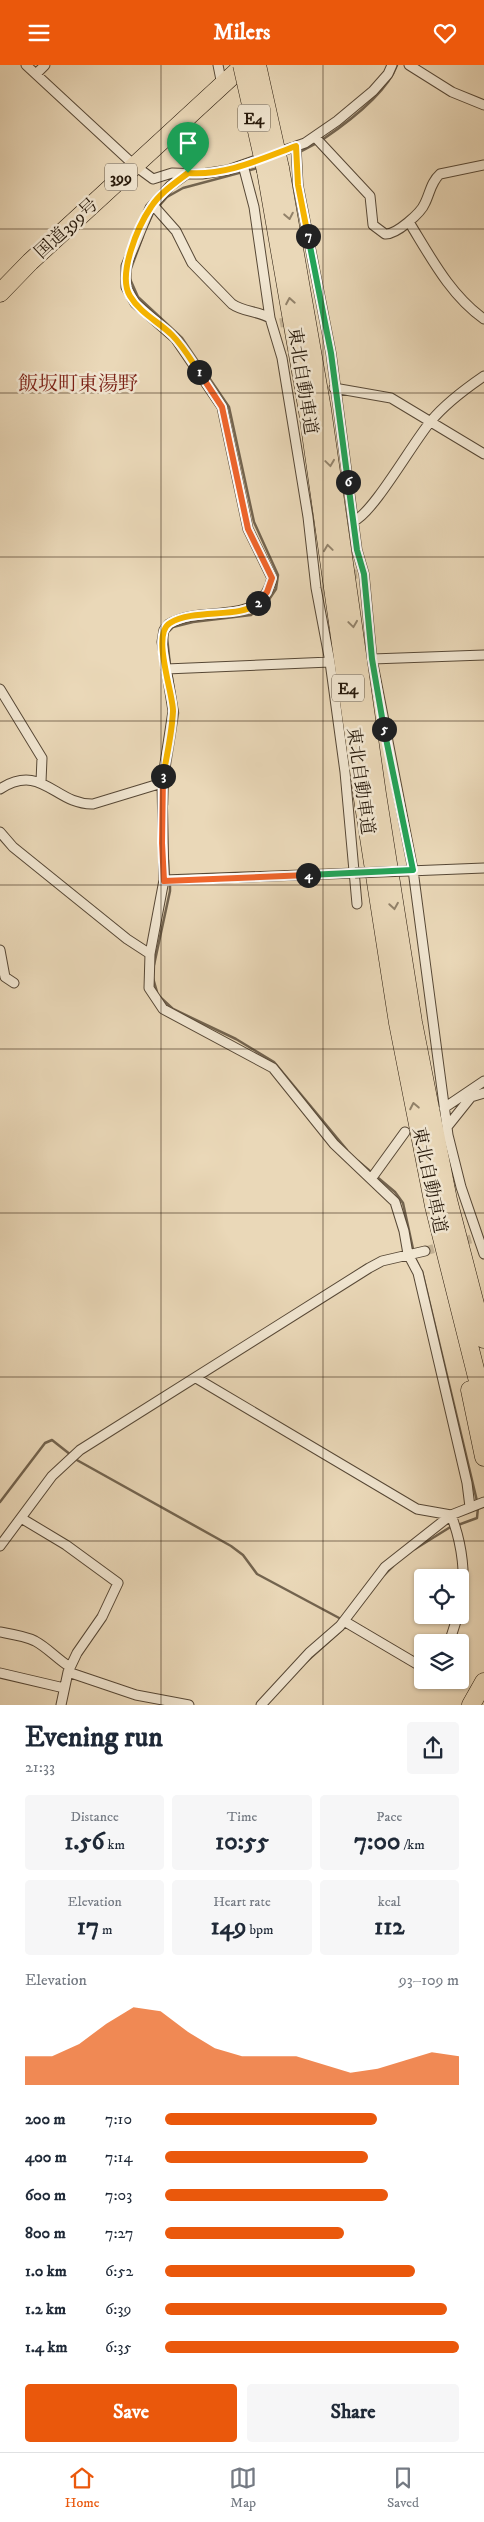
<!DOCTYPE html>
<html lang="en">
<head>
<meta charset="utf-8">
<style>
  :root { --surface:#fff; --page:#f6f6f7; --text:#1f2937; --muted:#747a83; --line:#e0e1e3; --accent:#ea580c }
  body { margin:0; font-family:"IM FELL DW Pica","Noto Serif JP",serif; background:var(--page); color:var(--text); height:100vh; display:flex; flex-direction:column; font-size:19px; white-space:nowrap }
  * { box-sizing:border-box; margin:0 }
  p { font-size:16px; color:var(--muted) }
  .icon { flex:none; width:28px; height:28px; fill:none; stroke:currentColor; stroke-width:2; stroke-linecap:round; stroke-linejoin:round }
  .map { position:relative; height:1640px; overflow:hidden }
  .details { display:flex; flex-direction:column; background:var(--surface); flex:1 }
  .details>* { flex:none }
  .tools { position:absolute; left:414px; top:1504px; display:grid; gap:10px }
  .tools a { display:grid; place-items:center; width:55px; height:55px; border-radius:5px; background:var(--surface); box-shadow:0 1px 4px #0004; font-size:25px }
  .pin { position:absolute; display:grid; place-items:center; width:42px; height:42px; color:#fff; margin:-51px -21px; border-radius:50% 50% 50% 0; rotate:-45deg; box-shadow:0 0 5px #0007 }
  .pin .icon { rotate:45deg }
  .km { position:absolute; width:25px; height:25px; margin:-12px; border-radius:50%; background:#222; color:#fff; font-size:14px; line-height:25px; text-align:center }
  .round { display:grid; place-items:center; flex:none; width:52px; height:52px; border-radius:5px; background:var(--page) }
  .headline { display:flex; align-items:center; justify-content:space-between; height:85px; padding:0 25px }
  h1 { font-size:28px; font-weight:700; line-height:38px }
  .metrics { display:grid; grid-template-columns:repeat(3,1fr); gap:8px; height:85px; padding:5px 25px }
  .metrics div { display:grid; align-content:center; border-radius:5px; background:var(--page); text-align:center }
  .metrics b { font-size:25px; font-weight:700 }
  .metrics small { font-size:14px; font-weight:400 }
  .metrics p { font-size:14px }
  .chart { height:140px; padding:10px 25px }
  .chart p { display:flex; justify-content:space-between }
  .chart svg { width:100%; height:90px; margin-top:5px; fill:var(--accent); opacity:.7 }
  .cta { display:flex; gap:10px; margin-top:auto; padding:10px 25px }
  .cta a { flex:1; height:58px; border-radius:5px; background:var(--accent); color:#fff; font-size:20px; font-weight:700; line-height:58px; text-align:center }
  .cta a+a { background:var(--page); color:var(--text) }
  ul { padding:0 25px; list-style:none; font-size:16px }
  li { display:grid; grid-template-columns:80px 60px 1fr; align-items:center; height:38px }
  li i { height:12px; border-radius:6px; background:var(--accent) }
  header { display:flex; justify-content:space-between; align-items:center; height:65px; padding:0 25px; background:var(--accent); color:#fff; font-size:22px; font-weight:700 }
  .tab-bar { display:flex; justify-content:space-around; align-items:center; height:70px; border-top:1px solid var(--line); background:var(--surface); font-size:14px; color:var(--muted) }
  .tab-bar a { display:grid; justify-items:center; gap:2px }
  .tab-bar .on { color:var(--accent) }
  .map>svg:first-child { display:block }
</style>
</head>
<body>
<header><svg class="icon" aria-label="menu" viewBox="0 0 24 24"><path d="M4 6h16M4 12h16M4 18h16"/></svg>Milers<svg class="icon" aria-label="heart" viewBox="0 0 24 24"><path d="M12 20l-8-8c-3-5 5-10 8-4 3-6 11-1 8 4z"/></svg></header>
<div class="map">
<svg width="484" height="1640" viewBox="0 0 484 1640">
  <rect width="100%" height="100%" fill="#ead8b8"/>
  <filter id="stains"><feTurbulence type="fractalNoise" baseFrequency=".004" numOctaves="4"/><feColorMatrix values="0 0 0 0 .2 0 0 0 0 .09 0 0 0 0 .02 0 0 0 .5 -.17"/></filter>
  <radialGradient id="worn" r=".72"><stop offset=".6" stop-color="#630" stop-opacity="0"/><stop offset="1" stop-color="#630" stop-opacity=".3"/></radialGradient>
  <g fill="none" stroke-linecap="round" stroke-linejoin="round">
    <path stroke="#73644f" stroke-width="2.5" d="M 322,75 C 347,58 387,28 397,0
      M 298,88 L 317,78
      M 158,142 L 167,132 L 183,123 L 258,103
      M 148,159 L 154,146
      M 130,206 L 143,171
      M 130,214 L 138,232 L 182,273 L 229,342 L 254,457 L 278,510 L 276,524 L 268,536 L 251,550 L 193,557 L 173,562 L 168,567
      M 167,572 L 170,601
      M 167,740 L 168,712 L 178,648 L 171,607
      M 168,795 L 169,812
      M 154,900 L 170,826 L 170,818
      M 153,913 L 157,927
      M 160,932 L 173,944 L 236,974 L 274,997 L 347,1085
      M 358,1096 L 395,1127 L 403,1138 L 415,1193 L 419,1201
      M 422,1206 L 477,1436
      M 75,1394 L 231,1481 L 243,1490 L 257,1509 L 341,1554
      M 0,1437 L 45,1378 L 52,1375 L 71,1390
      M 458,1460 L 477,1453 L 478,1442
      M 415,1484 L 452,1461
      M 384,1510 L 393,1501
      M 306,1597 L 345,1562"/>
    <path stroke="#c3b295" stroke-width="9" stroke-dasharray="9 4.5" stroke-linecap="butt" d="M 280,258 L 316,251
      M 322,513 L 357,509
      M 425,1186 L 471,1174"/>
    <defs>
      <path id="street" d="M 26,0 L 134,100 L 153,114 L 172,108 L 202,109 L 228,105 L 305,78 L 337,56 L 373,26 L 388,9 L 392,0
        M 218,0 L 222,20
        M 409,0 L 452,27 L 484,40
        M 36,9 L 45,0
        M 315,72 L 370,131 L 373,160 L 385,169 C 396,170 421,148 425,138 C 430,128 431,117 440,109 L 484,100
        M 296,81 L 298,120 L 331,288 L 357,485 L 364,509 L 372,594 L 413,805 L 448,1070 L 461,1122 L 484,1189
        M 243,100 L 254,142 L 270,253 L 282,293 L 308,452 L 316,523 L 330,597 L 345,707 L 357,839
        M 188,108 L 170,121 L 150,143 L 126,201 L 126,222 L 135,238 L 175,273 L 222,342 L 248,464 L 272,513 C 261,564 204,538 169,559 L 164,565 L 162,577 L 173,646 L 162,718 L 164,815 L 150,889 L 149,923 L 163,944 L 273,1003 L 334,1079 L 395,1137 L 404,1166 L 408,1189 L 418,1208 L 467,1418 L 470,1442
        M 153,140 L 176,166 L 192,198 L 232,239 C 243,247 258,246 270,253
        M 409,157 C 430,191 450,230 484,254
        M 334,323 L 391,333 L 484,389
        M 354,456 C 374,447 413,377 431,356 C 445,339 465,324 484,311
        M 372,594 L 484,590
        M 166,604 L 330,597
        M 0,624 L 42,693 L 41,717
        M 0,724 C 42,697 55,740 93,739 L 162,718
        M 0,767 L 13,782 L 127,874 L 150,889
        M 409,806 L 484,803
        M 164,815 L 355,808
        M 0,885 L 5,912 L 14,918
        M 444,1043 L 484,1016
        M 447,1062 L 471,1032 L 484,1028
        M 371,1114 L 405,1067
        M 196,1313 L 417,1444 L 451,1450 L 484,1437
        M 21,1453 L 66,1480 L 118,1518 L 102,1552 L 77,1588 L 68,1607 L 61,1640
        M 0,1481 L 52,1411 L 80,1385 L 369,1203 L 382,1196 L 425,1186
        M 344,1556 L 422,1602
        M 0,1567 C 11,1569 25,1571 35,1576 C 48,1583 57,1594 70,1602
        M 449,1578 L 458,1550
        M 68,1607 L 136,1630 L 189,1640
        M 0,1608 L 64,1623
        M 261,1640 L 309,1588 L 340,1561 L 385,1502 L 451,1450 C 462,1478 467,1513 460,1542"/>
      <path id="highway" d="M 280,103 L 322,344 L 377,729 L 413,957 L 448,1135 L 484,1274
        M 266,106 L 308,347 L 363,734 L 398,958 L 434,1141 L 484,1340
        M 0,228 L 30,197 L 244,0
        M 470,1325 L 484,1392
        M 471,1640 L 484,1617"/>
    </defs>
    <use href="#street" stroke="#574836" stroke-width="11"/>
    <use href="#highway" stroke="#26180a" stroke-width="19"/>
    <use href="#street" stroke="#f1e6d1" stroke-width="9"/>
    <use href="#highway" stroke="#ead8b8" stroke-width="18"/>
    <defs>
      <path id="street-bridge" d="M 355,808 L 408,806"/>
      <path id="highway-bridge" d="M 242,0 L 266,106
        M 257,0 L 280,103"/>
    </defs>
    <use href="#street-bridge" stroke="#574836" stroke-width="11" stroke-linecap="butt"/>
    <use href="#highway-bridge" stroke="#26180a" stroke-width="19" stroke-linecap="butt"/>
    <use href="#street-bridge" stroke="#f1e6d1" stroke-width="9"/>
    <use href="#highway-bridge" stroke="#ead8b8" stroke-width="18"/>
  </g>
  <defs><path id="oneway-chevron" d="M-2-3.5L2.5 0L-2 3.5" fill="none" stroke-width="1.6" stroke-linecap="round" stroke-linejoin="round" transform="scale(1.25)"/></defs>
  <g stroke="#92826a">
    <use href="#oneway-chevron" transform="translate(289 151) rotate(79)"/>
    <use href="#oneway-chevron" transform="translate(290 236) rotate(-100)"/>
    <use href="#oneway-chevron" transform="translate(330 398) rotate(82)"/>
    <use href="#oneway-chevron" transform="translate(328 483) rotate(-98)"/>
    <use href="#oneway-chevron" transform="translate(353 559) rotate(82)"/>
    <use href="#oneway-chevron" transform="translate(394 841) rotate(81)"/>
    <use href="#oneway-chevron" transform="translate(414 1041) rotate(-101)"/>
  </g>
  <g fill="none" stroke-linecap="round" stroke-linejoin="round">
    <defs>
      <path id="split-1" d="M 188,108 C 175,118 160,128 151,142 C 138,161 117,210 130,231 C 140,248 159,257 172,270 C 183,281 191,295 199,307"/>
      <path id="split-2" d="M 199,307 L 222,342 L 248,464 L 272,513 L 267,527 L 258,538"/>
      <path id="split-3" d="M 163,711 C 167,690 172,668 173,646 C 173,627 151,569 170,558 C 194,543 241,554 258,538"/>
      <path id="split-4" d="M 163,711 L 162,778 L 164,816 L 308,810"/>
      <path id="split-5" d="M 308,810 L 413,805 L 384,664"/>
      <path id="split-6" d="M 348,417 L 357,485 L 364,509 L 372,594 L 384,664"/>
      <path id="split-7" d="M 308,171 L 331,288 L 348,417"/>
      <path id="split-8" d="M 188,108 C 225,111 261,94 296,81 L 298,120 L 308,171"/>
    </defs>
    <use href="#split-1" stroke="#fff" stroke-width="10"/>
    <use href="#split-2" stroke="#fff" stroke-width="10"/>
    <use href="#split-3" stroke="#fff" stroke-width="10"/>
    <use href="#split-4" stroke="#fff" stroke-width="10"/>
    <use href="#split-5" stroke="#fff" stroke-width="10"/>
    <use href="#split-6" stroke="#fff" stroke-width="10"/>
    <use href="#split-7" stroke="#fff" stroke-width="10"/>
    <use href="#split-8" stroke="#fff" stroke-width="10"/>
    <use href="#split-1" stroke="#f5b400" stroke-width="6"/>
    <use href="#split-2" stroke="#f0652b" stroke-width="6"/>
    <use href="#split-3" stroke="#f5b400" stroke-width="6"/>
    <use href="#split-4" stroke="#f0652b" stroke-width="6"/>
    <use href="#split-5" stroke="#22a559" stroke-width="6"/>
    <use href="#split-6" stroke="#22a559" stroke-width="6"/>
    <use href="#split-7" stroke="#22a559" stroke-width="6"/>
    <use href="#split-8" stroke="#f5b400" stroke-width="6"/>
  </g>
  <path fill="none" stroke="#26180a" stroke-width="1" stroke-opacity="0.55" d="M 161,0 L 161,1640M 323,0 L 323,1640M 0,164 L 484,164M 0,328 L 484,328M 0,492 L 484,492M 0,656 L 484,656M 0,820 L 484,820M 0,984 L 484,984M 0,1148 L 484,1148M 0,1312 L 484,1312M 0,1476 L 484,1476"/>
  <g text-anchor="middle" stroke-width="5" stroke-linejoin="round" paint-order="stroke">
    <g fill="#f1e6d1" stroke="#635646" stroke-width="1">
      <rect x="238" y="39.5" width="32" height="27" rx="4"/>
      <rect x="105" y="98.5" width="32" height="27" rx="4"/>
      <rect x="332" y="609.5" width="32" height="27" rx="4"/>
    </g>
    <g font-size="16" font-weight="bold" fill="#26180a">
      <text x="254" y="59">E4</text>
      <text x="121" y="118">399</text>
      <text x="348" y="629">E4</text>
    </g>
    <g font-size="18" fill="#26180a" stroke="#f1e6d1">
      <text transform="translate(66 163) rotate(-43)" y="6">国道399号</text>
      <text transform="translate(303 316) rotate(81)" y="6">東北自動車道</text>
      <text transform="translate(361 716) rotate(82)" y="6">東北自動車道</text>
      <text transform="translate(430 1115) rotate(78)" y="6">東北自動車道</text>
    </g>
    <g font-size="20" fill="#7a1f14" stroke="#f1e6d1">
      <text x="78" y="325">飯坂町東湯野</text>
    </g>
  </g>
  <rect width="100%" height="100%" filter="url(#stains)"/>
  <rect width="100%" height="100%" fill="url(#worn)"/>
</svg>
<div class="tools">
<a><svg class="icon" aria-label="locate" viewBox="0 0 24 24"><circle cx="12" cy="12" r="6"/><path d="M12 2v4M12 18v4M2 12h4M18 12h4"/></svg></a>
<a><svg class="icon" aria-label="layers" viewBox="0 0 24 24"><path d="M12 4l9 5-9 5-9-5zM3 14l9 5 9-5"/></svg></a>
</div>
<div class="pin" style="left:188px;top:108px;background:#1e9e55"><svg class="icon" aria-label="arrive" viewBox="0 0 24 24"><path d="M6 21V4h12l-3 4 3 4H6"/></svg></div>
<b class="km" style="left:199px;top:307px">1</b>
<b class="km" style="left:258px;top:538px">2</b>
<b class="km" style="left:163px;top:711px">3</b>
<b class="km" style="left:308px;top:810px">4</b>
<b class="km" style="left:384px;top:664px">5</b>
<b class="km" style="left:348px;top:417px">6</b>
<b class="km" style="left:308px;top:171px">7</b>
</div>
<section class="details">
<div class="headline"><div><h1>Evening run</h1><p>21:33</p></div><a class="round"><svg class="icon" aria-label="share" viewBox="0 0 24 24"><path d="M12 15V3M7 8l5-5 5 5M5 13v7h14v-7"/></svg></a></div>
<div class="metrics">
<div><p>Distance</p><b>1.56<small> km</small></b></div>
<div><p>Time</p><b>10:55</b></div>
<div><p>Pace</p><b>7:00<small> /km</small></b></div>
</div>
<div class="metrics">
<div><p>Elevation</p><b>17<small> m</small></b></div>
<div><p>Heart rate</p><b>149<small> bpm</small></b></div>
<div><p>kcal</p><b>112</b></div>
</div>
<div class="chart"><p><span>Elevation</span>93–109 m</p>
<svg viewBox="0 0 160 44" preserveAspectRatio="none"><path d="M0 44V30L10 30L20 24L30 14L40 6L50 8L60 18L70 26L80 30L90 30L100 30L110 34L120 38L130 36L140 32L150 28L160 30V44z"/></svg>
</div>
<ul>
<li><b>200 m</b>7:10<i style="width:72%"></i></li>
<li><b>400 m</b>7:14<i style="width:69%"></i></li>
<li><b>600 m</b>7:03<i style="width:76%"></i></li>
<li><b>800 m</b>7:27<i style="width:61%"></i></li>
<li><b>1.0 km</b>6:52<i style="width:85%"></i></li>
<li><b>1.2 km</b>6:39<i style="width:96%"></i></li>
<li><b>1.4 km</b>6:35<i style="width:100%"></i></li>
</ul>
<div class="cta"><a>Save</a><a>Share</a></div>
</section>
<nav class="tab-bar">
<a class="on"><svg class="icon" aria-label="home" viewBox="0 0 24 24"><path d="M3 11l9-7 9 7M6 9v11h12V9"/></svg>Home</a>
<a><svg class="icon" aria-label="map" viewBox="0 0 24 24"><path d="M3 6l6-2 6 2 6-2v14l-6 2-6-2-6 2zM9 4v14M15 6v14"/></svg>Map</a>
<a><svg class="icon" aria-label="saved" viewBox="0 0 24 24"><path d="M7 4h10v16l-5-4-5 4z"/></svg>Saved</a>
</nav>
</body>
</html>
